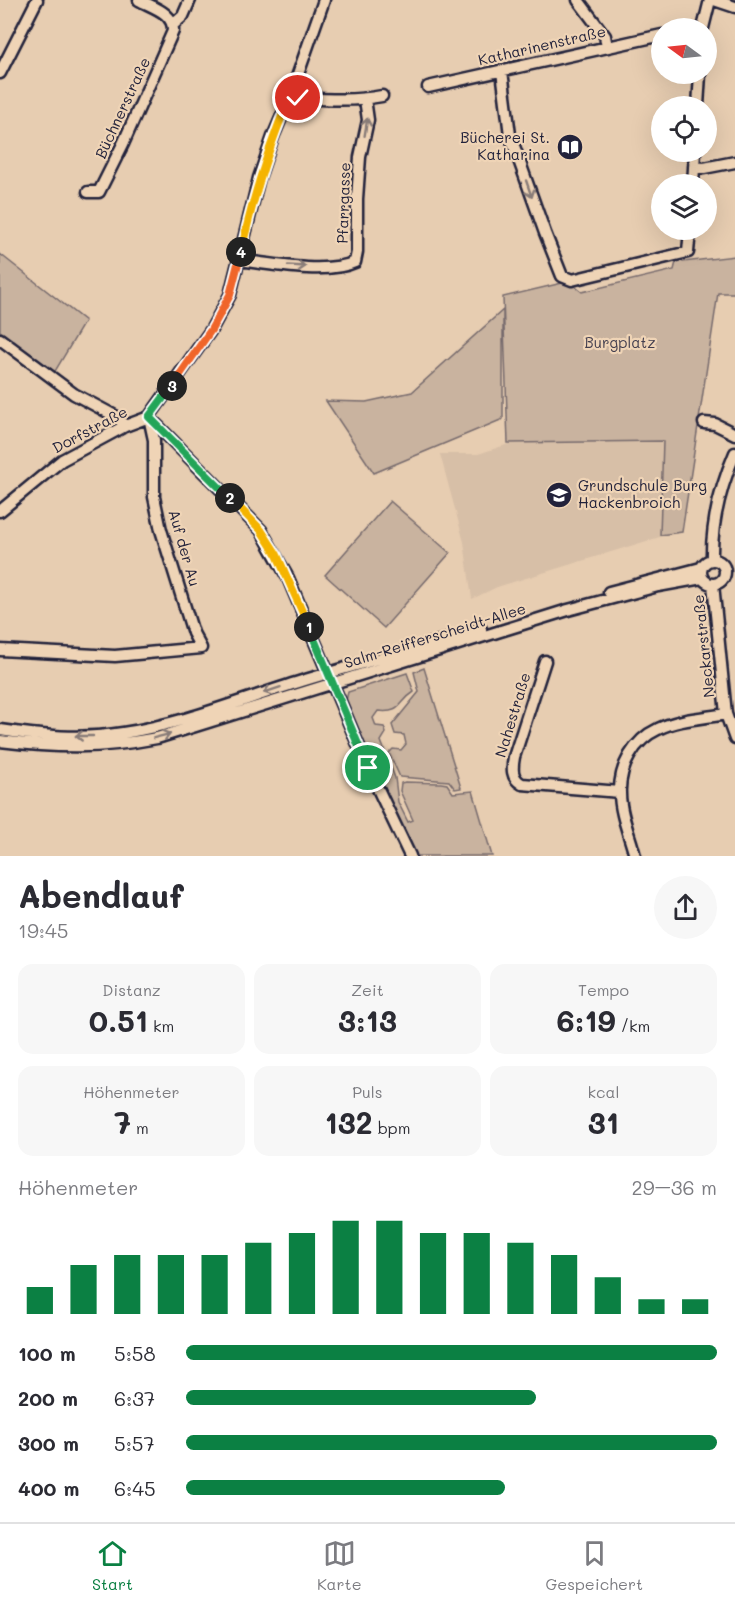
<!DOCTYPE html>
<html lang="de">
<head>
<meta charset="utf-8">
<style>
  :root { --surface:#fff; --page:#f7f7f7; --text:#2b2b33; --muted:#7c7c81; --line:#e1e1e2; --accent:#0b8043 }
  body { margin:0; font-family:Mali,sans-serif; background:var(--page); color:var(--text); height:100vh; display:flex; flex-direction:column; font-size:22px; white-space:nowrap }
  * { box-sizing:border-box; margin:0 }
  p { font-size:20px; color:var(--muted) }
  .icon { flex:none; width:33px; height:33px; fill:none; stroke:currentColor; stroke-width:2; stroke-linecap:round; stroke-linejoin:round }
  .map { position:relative; height:856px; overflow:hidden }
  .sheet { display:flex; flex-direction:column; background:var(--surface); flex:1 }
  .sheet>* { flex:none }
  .needle { width:39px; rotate:285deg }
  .tools { position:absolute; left:651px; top:18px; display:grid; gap:12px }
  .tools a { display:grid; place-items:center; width:66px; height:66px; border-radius:50%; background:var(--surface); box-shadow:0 6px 24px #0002; font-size:30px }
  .pin { position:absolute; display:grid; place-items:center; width:51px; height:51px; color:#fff; margin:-26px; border:3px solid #fff; border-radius:50%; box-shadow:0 2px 6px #0007 }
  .km { position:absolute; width:30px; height:30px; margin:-15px; border-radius:50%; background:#222; color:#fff; font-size:16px; line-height:30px; text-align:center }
  .round { display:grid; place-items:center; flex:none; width:63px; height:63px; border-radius:32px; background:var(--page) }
  .overview { display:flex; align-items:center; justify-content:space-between; height:102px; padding:0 18px }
  h1 { font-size:33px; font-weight:700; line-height:45px }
  .figures { display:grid; grid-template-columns:repeat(3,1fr); gap:9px; height:102px; padding:6px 18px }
  .figures div { display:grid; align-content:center; border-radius:15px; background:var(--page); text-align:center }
  .figures b { font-size:30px; font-weight:700 }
  .figures small { font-size:16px; font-weight:400 }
  .figures p { font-size:16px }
  .chart { height:168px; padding:12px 18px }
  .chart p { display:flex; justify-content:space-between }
  .chart svg { width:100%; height:108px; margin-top:6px; stroke:var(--accent); stroke-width:6 }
  ul { padding:0 18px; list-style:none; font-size:20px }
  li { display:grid; grid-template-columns:96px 72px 1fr; align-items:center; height:45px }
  li i { height:15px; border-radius:8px; background:var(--accent) }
  .tabs { display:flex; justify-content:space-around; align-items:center; height:84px; border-top:2px solid var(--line); background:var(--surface); font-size:16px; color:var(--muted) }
  .tabs a { display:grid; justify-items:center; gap:3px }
  .tabs .active { color:var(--accent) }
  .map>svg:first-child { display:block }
</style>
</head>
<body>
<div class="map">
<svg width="735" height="856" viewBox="0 0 735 856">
  <rect width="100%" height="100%" fill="#e7cdb1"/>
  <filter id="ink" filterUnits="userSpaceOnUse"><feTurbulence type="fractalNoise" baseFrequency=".0167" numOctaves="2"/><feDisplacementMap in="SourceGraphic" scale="12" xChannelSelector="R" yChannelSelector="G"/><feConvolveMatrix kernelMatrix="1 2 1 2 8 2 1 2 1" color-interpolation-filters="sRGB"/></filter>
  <g filter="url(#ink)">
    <path fill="#d7bfa7" d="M 669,431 L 663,536 L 497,587 L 472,599 L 464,542 L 440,454 L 478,454 L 515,442 Z"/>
    <path fill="#c9b39f" stroke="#766a6d" stroke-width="1.5" d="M 0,254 L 85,321 L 54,373 L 0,331 Z
      M 735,256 L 735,293 L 718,293 L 682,532 L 660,535 L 663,441 L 508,443 L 503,297 L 562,283 L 573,285 L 582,292 L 674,270 L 676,262 L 680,260 L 683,262 Z
      M 503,310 L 503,419 L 374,473 L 326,401 L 366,402 L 412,392 Z
      M 390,501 L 450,553 L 384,628 L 325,575 Z
      M 424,668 L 461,788 L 455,789 L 449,781 L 400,777 L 389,753 L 393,749 L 401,750 L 406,744 L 404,735 L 395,734 L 392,725 L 419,692 L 414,672 Z
      M 407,673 L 414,692 C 398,702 402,714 378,711 L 373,718 L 376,726 L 384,727 L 386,733 L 381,741 L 395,778 L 398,802 L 408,822 L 413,820 L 400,791 L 401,783 L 405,782 L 441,783 L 447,784 L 453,793 L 473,791 L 492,856 L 412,856 L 345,705 L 348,692 Z"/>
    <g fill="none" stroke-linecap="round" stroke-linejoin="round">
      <defs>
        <path id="minor" d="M 578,0 L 605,36 L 607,47
          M 714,0 L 735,7
          M 174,24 L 183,16 L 190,0
          M 703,28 L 710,0
          M 502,71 L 510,135 L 545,233 L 562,276 L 572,280 L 688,252 L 690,230
          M 0,73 L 37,0
          M 428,87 L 662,35
          M 290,97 C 321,99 351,102 382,96
          M 698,106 L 700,74
          M 694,167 L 704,168 L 735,162
          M 693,184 L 695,152
          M 88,192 L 99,192 L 123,144 L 173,31 C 174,13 154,8 139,0
          M 239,260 C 270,264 327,275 355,262 L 357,252 L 357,199 L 360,157 L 368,120 L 365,99
          M 0,339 L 74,394 L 117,417 L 125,426
          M 149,417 L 261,530 L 288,578 L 368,768 L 410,856
          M 704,423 L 715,424 L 735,434
          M 0,511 L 62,460 L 125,426 L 149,417 L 211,330 L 230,295 L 259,178 L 273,137 L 290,97 L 324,0
          M701 572a12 12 0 1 1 24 0a12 12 0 1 1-24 0Z
          M 712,560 C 711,522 720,488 735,453
          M 713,584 L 726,714 L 735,739
          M 609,592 L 701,568
          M 0,650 L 115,656 L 201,648 L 193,633 L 161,530 L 154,497 L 154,440 L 149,417
          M 545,661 L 514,757 C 512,768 511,778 522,784 L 620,792
          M 0,730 C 40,736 82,740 123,733 C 184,724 243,699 302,681 C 361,663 422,647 481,629
          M 0,741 C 57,748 100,749 157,738 L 568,610 L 658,586 L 702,578
          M 635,856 C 630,836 620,814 620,793 C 619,767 634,740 658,729 C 678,719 704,718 726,714"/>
      </defs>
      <use href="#minor" stroke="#22223b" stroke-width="15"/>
      <use href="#minor" stroke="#efd4b6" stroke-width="10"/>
    </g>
    <defs><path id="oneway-shaft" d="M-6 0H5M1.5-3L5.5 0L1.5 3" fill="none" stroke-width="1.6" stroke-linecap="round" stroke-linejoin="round" transform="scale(1.5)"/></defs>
    <g stroke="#887b78">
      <use href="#oneway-shaft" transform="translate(366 127) rotate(-81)"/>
      <use href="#oneway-shaft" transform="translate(529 189) rotate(71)"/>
      <use href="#oneway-shaft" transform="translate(297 266) rotate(4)"/>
      <use href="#oneway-shaft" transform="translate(272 690) rotate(162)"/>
      <use href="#oneway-shaft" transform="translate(84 736) rotate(180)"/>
      <use href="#oneway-shaft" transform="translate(162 736) rotate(-14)"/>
    </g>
  </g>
  <g fill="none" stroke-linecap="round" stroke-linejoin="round" filter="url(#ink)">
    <defs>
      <path id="split-1" d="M 309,627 L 368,768"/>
      <path id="split-2" d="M 230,498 L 261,530 L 277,555 L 309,627"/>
      <path id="split-3" d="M 172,386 L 149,417 L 230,498"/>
      <path id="split-4" d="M 172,386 L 211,330 L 230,295 L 241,252"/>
      <path id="split-5" d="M 241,252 C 253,198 268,147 290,97 L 298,98"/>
    </defs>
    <use href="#split-1" stroke="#fff" stroke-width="12"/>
    <use href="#split-2" stroke="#fff" stroke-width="12"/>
    <use href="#split-3" stroke="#fff" stroke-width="12"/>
    <use href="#split-4" stroke="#fff" stroke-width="12"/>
    <use href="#split-5" stroke="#fff" stroke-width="12"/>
    <use href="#split-1" stroke="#22a559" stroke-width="8"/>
    <use href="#split-2" stroke="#f5b400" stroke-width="8"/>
    <use href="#split-3" stroke="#22a559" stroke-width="8"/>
    <use href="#split-4" stroke="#f0652b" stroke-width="8"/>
    <use href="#split-5" stroke="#f5b400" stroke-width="8"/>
  </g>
  <defs>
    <symbol id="library-disc" viewBox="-11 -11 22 22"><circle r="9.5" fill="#22223b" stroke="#efd4b6"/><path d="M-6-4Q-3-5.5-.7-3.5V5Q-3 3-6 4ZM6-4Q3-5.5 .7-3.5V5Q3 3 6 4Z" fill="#fff"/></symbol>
    <symbol id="school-disc" viewBox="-11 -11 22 22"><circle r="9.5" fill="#22223b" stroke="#efd4b6"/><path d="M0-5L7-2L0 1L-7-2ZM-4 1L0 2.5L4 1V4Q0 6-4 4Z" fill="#fff"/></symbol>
  </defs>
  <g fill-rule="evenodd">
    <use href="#library-disc" x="555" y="132" width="30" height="30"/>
    <use href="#school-disc" x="544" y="480" width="30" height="30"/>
  </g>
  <g text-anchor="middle" stroke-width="4.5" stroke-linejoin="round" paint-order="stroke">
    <g font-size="15" fill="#22223b" stroke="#efd4b6">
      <text transform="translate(542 46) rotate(-13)" y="5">Katharinenstraße</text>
      <text transform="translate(123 108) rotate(-65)" y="5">Büchnerstraße</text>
      <text transform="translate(344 203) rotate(-88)" y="5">Pfarrgasse</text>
      <text transform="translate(90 430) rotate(-28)" y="5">Dorfstraße</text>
      <text transform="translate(184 548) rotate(74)" y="5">Auf der Au</text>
      <text transform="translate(435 636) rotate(-17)" y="5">Salm-Reifferscheidt-Allee</text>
      <text transform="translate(704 646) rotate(-96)" y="5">Neckarstraße</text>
      <text transform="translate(513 715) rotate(-73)" y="5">Nahestraße</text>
    </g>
    <g font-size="15" fill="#22223b" stroke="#efd4b6" text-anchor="end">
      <text x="550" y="143">Bücherei St.<tspan x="550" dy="17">Katharina</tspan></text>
      <text x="578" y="491" text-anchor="start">Grundschule Burg<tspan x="578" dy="17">Hackenbroich</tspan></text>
    </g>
    <g font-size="15" fill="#433f4f" stroke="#efd4b6">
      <text x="620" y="348">Burgplatz</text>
    </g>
  </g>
</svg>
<div class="tools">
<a><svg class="needle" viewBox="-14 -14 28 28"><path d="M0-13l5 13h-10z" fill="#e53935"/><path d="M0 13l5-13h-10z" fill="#7c7c81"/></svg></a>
<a><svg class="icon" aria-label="locate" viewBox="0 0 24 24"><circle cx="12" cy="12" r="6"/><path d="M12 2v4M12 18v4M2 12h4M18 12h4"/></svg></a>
<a><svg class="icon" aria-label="layers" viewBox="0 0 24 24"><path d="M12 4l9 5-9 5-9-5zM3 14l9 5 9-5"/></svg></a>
</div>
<div class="pin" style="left:368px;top:768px;background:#1e9e55"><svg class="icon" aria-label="arrive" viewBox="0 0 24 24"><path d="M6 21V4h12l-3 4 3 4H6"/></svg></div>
<div class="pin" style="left:298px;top:98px;background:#d93025"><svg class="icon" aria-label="check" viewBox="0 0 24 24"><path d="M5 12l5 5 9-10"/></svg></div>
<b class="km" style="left:309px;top:627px">1</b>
<b class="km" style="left:230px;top:498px">2</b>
<b class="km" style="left:172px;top:386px">3</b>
<b class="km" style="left:241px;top:252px">4</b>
</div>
<section class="sheet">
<div class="overview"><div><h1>Abendlauf</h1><p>19:45</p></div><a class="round"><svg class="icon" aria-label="share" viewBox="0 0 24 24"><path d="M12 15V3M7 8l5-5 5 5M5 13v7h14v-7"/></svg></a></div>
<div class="figures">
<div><p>Distanz</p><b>0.51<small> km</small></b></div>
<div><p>Zeit</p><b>3:13</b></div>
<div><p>Tempo</p><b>6:19<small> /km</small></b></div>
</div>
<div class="figures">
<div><p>Höhenmeter</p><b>7<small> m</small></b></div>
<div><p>Puls</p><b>132<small> bpm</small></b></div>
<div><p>kcal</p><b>31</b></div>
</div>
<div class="chart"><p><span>Höhenmeter</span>29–36 m</p>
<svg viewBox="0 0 160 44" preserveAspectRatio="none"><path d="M5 44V33M15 44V24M25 44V20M35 44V20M45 44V20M55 44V15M65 44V11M75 44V6M85 44V6M95 44V11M105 44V11M115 44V15M125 44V20M135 44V29M145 44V38M155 44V38"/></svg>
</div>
<ul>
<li><b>100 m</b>5:58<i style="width:100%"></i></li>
<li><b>200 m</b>6:37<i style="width:66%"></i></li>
<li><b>300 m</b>5:57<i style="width:100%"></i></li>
<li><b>400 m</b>6:45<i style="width:60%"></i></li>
</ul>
</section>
<nav class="tabs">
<a class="active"><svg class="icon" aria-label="home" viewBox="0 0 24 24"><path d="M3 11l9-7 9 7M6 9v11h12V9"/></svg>Start</a>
<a><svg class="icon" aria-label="map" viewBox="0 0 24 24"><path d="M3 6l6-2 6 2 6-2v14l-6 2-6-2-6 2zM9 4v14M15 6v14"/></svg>Karte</a>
<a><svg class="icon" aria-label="saved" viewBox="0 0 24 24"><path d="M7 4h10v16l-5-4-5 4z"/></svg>Gespeichert</a>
</nav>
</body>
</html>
